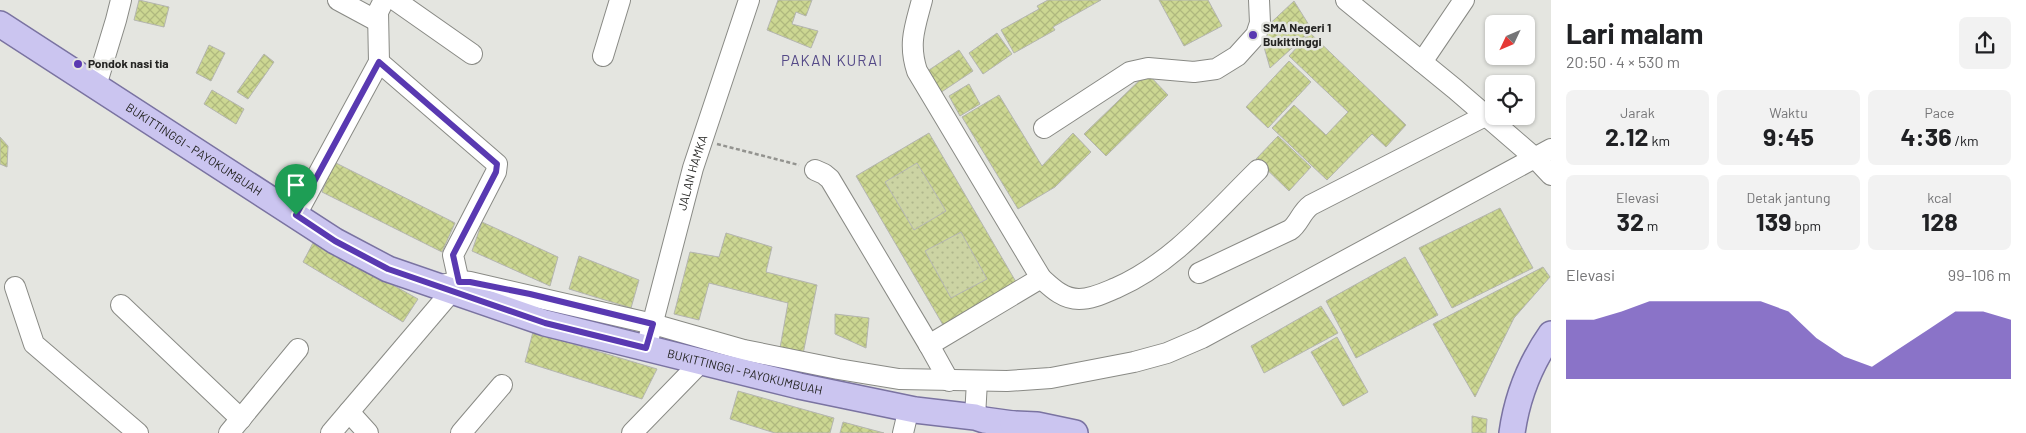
<!DOCTYPE html>
<html lang="id">
<head>
<meta charset="utf-8">
<style>
  :root { --surface:#fff; --page:#f2f2f2; --text:#202124; --muted:#757577; --accent:#5939b1 }
  body { margin:0; font-family:Barlow,sans-serif; background:var(--page); color:var(--text); height:100vh; display:flex; flex-direction:column; font-size:19px; white-space:nowrap }
  * { box-sizing:border-box; margin:0 }
  p { font-size:16px; color:var(--muted) }
  .icon { flex:none; width:28px; height:28px; fill:none; stroke:currentColor; stroke-width:2; stroke-linecap:round; stroke-linejoin:round }
  .map { position:relative; flex:1; overflow:hidden }
  .side { display:flex; flex-direction:column; background:var(--surface); width:475px }
  .side>* { flex:none }
  .needle { width:32px; rotate:226deg }
  .buttons { position:absolute; left:1485px; top:15px; display:grid; gap:10px }
  .buttons a { display:grid; place-items:center; width:50px; height:50px; border-radius:8px; background:var(--surface); box-shadow:0 1px 4px #0004; font-size:25px }
  .pin { position:absolute; display:grid; place-items:center; width:42px; height:42px; color:#fff; margin:-51px -21px; border-radius:50% 50% 50% 0; rotate:-45deg; box-shadow:0 0 5px #0007 }
  .pin .icon { rotate:45deg }
  .round { display:grid; place-items:center; flex:none; width:52px; height:52px; border-radius:8px; background:var(--page) }
  .headline { display:flex; align-items:center; justify-content:space-between; height:85px; padding:0 15px }
  h1 { font-size:28px; font-weight:700; line-height:38px }
  .figures { display:grid; grid-template-columns:repeat(3,1fr); gap:8px; height:85px; padding:5px 15px }
  .figures div { display:grid; align-content:center; border-radius:8px; background:var(--page); text-align:center }
  .figures b { font-size:25px; font-weight:700 }
  .figures small { font-size:14px; font-weight:400 }
  .figures p { font-size:14px }
  .chart { height:140px; padding:10px 15px }
  .chart p { display:flex; justify-content:space-between }
  .chart svg { width:100%; height:90px; margin-top:5px; fill:var(--accent); opacity:.7 }
  main { display:flex; flex:1; min-height:0 }
  .map>svg:first-child { display:block }
</style>
</head>
<body>
<main>
<div class="map">
<svg width="1551" height="433" viewBox="0 0 1551 433">
  <defs>
    <pattern id="grass-dots" width="8" height="8" patternUnits="userSpaceOnUse" patternTransform="scale(1.25)"><rect width="8" height="8" fill="#ccd4a3"/><path d="M2 2h.1M6 6h.1" fill="none" stroke="#afb68c" stroke-width="1.8" stroke-linecap="round"/></pattern>
    <pattern id="building-cross-hatch" width="8" height="8" patternUnits="userSpaceOnUse" patternTransform="scale(1.25)"><rect width="8" height="8" fill="#ccd792"/><path d="M0 0l8 8M0 8l8-8" fill="none" stroke="#afb87e"/></pattern>
  </defs>
  <rect width="100%" height="100%" fill="#e4e5e0"/>
  <path fill="url(#grass-dots)" d="M 917,163 L 946,211 L 914,230 L 885,182 Z
    M 961,232 L 987,279 L 951,298 L 925,251 Z"/>
  <path fill="url(#building-cross-hatch)" stroke="#b4b5af" fill-rule="evenodd" d="M 139,0 L 169,7 L 164,27 L 134,20 Z
    M 778,0 L 812,0 L 806,16 L 796,12 L 792,24 L 818,31 L 811,48 L 767,30 Z
    M 1048,0 L 1101,0 L 1053,27 L 1055,30 L 1014,53 L 1001,30 L 1039,9 L 1037,6 Z
    M 1159,0 L 1208,0 L 1222,26 L 1184,46 Z
    M 1294,1 L 1312,30 L 1270,68 L 1260,33 Z
    M 997,33 L 1012,54 L 983,74 L 969,53 Z
    M 1310,33 L 1406,125 L 1386,147 L 1372,134 L 1327,180 L 1272,128 L 1294,105 L 1326,135 L 1348,112 L 1289,56 Z
    M 209,45 L 225,53 L 211,81 L 196,73 Z
    M 959,50 L 973,71 L 940,93 L 926,72 Z
    M 264,54 L 274,62 L 248,99 L 237,92 Z
    M 1289,61 L 1311,82 L 1268,128 L 1246,107 Z
    M 1147,73 L 1168,95 L 1106,156 L 1084,134 Z
    M 969,84 L 980,104 L 960,116 L 949,96 Z
    M 212,90 L 244,109 L 236,124 L 204,104 Z
    M 999,95 L 1042,166 L 1073,133 L 1091,152 L 1055,187 L 1018,209 L 962,117 Z
    M 929,133 L 1019,287 L 946,330 L 856,176 ZM 917,163 L 946,211 L 914,230 L 885,182 ZM 961,232 L 987,279 L 951,298 L 925,251 Z
    M 1278,136 L 1311,167 L 1289,191 L 1256,159 Z
    M 0,137 L 8,146 L 7,167 L 0,164 Z
    M 334,162 L 455,223 L 442,252 L 322,192 Z
    M 1500,208 L 1533,268 L 1452,308 L 1419,248 Z
    M 482,222 L 558,257 L 550,286 L 472,251 Z
    M 726,233 L 772,247 L 766,272 L 817,285 L 803,354 L 780,348 L 788,303 L 709,283 L 699,320 L 674,314 L 690,252 L 719,257 Z
    M 314,241 L 418,299 L 403,322 L 303,262 Z
    M 579,256 L 639,280 L 631,308 L 569,289 Z
    M 1405,257 L 1438,315 L 1356,358 L 1326,301 Z
    M 1543,267 L 1550,277 L 1514,318 L 1475,397 L 1433,324 Z
    M 1321,306 L 1338,333 L 1264,373 L 1251,346 Z
    M 835,314 L 869,318 L 866,348 L 835,334 Z
    M 533,332 L 657,369 L 642,399 L 525,362 Z
    M 1337,337 L 1368,392 L 1343,406 L 1311,352 Z
    M 738,391 L 834,418 L 830,433 L 775,433 L 730,419 Z
    M 1472,416 L 1487,419 L 1486,433 L 1472,433 Z
    M 843,422 L 884,433 L 840,433 Z"/>
  <g fill="none" stroke-linecap="round" stroke-linejoin="round">
    <defs>
      <g id="minor">
        <path d="M 338,0 L 377,21"/>
        <path d="M 395,0 L 472,54"/>
        <path d="M 922,0 C 915,27 908,43 917,71 L 1041,278 C 1052,288 1063,299 1079,299 C 1092,299 1104,293 1116,288 C 1173,263 1214,213 1258,170"/>
        <path d="M 1346,0 L 1455,89 L 1535,158 L 1551,175"/>
        <path d="M 603,56 L 620,0"/>
        <path d="M 379,62 L 497,164 L 496,172 L 453,255 L 459,282"/>
        <path d="M 1422,62 L 1464,0"/>
        <path d="M 96,86 L 116,20 L 121,0"/>
        <path d="M 1044,128 L 1130,72 L 1148,68 L 1194,72 L 1216,69 L 1237,56 L 1256,35 L 1260,23 L 1259,0"/>
        <path d="M 815,170 L 824,174 L 830,179 L 929,345 L 949,381"/>
        <path d="M 296,215 L 379,62 L 378,12 L 384,0"/>
        <path d="M 1199,273 L 1290,230 C 1299,224 1301,212 1311,205 L 1485,116"/>
        <path d="M 436,286 L 461,281 L 470,282 L 653,324 L 744,350 L 838,369 L 899,379 L 1007,381 L 1051,378 L 1134,362 L 1167,353 L 1202,338 L 1551,149"/>
        <path d="M 15,287 L 34,344 L 138,433"/>
        <path d="M 121,305 L 241,419"/>
        <path id="s1" d="M 649,337 L 693,168 L 749,0"/>
        <path d="M 929,345 L 1041,278"/>
        <path d="M 349,412 L 368,433"/>
        <path d="M 975,417 L 977,381"/>
        <path d="M 229,433 L 298,349"/>
        <path d="M 331,433 L 451,292"/>
        <path d="M 461,433 L 502,385"/>
        <path d="M 632,433 L 701,362"/>
        <path d="M 903,433 L 909,408"/>
      </g>
      <g id="major">
        <path id="s2" d="M 0,24 L 335,241 L 388,269 L 545,323 L 799,386 L 915,410 L 975,417 L 984,420 L 1013,424 L 1028,433"/>
        <path d="M 1013,424 L 1037,425 L 1075,433"/>
        <path d="M 1512,433 C 1517,397 1530,364 1551,334"/>
      </g>
    </defs>
    <use href="#minor" stroke="#898a85" stroke-width="22"/>
    <use href="#major" stroke="#7a73a1" stroke-width="28"/>
    <path stroke="#93938f" stroke-width="2.5" stroke-dasharray="4 2.5" stroke-linecap="butt" d="M 717,144 L 799,165"/>
    <use href="#minor" stroke="#fff" stroke-width="20"/>
    <use href="#major" stroke="#cbc5f0" stroke-width="25"/>
  </g>
  <g fill="none" stroke-linecap="round" stroke-linejoin="round">
    <defs>
      <path id="route" d="M 379,62 L 497,164 L 496,172 L 453,255 L 459,282 L 470,282 L 530,294 L 653,324 L 646,348 L 545,323 L 388,269 L 335,241 L 296,215 Z"/>
    </defs>
    <use href="#route" stroke="#fff" stroke-width="10"/>
    <use href="#route" stroke="#5939b1" stroke-width="6"/>
  </g>
  <g fill="#5939b1" stroke="#e4e5e0" stroke-width="2">
    <circle cx="1253" cy="35" r="5"/>
    <circle cx="78" cy="64" r="5"/>
  </g>
  <g text-anchor="middle" stroke-width="5" stroke-linejoin="round" paint-order="stroke">
    <g font-size="12" font-weight="bold" fill="#242422" stroke="#e4e5e0" text-anchor="start">
      <text x="1263" y="32">SMA Negeri 1<tspan x="1263" dy="14">Bukittinggi</tspan></text>
      <text x="88" y="68">Pondok nasi tia</text>
    </g>
    <g font-size="12" fill="#242422" stroke="#e4e5e0">
      <text dy="4" stroke="none"><textPath href="#s2" startOffset="231">BUKITTINGGI - PAYOKUMBUAH</textPath></text>
      <text dy="4" stroke="none"><textPath href="#s1" startOffset="170">JALAN HAMKA</textPath></text>
      <text dy="4" stroke="none"><textPath href="#s2" startOffset="831">BUKITTINGGI - PAYOKUMBUAH</textPath></text>
    </g>
    <g font-size="15" letter-spacing="1" fill="#544987" stroke="#e4e5e0">
      <text x="832" y="66">PAKAN KURAI</text>
    </g>
  </g>
</svg>
<div class="buttons">
<a><svg class="needle" viewBox="-14 -14 28 28"><path d="M0-13l5 13h-10z" fill="#e53935"/><path d="M0 13l5-13h-10z" fill="#757577"/></svg></a>
<a><svg class="icon" aria-label="locate" viewBox="0 0 24 24"><circle cx="12" cy="12" r="6"/><path d="M12 2v4M12 18v4M2 12h4M18 12h4"/></svg></a>
</div>
<div class="pin" style="left:296px;top:215px;background:#1e9e55"><svg class="icon" aria-label="arrive" viewBox="0 0 24 24"><path d="M6 21V4h12l-3 4 3 4H6"/></svg></div>
</div>
<section class="side">
<div class="headline"><div><h1>Lari malam</h1><p>20:50 · 4 × 530 m</p></div><a class="round"><svg class="icon" aria-label="share" viewBox="0 0 24 24"><path d="M12 15V3M7 8l5-5 5 5M5 13v7h14v-7"/></svg></a></div>
<div class="figures">
<div><p>Jarak</p><b>2.12<small> km</small></b></div>
<div><p>Waktu</p><b>9:45</b></div>
<div><p>Pace</p><b>4:36<small> /km</small></b></div>
</div>
<div class="figures">
<div><p>Elevasi</p><b>32<small> m</small></b></div>
<div><p>Detak jantung</p><b>139<small> bpm</small></b></div>
<div><p>kcal</p><b>128</b></div>
</div>
<div class="chart"><p><span>Elevasi</span>99–106 m</p>
<svg viewBox="0 0 160 44" preserveAspectRatio="none"><path d="M0 44V15L10 15L20 11L30 6L40 6L50 6L60 6L70 6L80 11L90 24L100 33L110 38L120 29L130 20L140 11L150 11L160 15V44z"/></svg>
</div>
</section>
</main>
</body>
</html>
